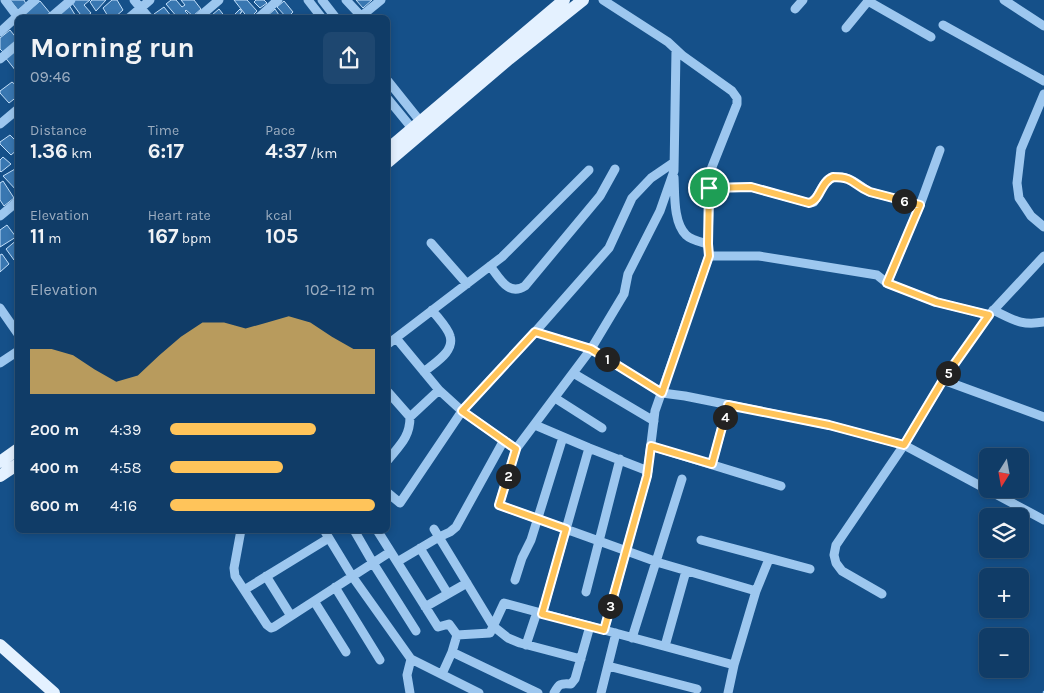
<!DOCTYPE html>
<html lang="en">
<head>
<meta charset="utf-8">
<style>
  :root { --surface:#103c67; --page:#1e4770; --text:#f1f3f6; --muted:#9cadc0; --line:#30567b; --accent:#ffc45a }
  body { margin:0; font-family:Karla,sans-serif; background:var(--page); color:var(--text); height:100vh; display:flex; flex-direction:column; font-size:19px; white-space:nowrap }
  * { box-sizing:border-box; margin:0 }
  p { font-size:16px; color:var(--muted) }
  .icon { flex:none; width:28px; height:28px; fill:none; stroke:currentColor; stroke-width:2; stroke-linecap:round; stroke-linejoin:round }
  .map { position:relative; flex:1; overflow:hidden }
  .details { position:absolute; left:15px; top:15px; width:375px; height:518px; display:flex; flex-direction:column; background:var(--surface); border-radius:8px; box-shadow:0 2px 8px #0003,0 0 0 1px var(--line) }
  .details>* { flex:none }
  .needle { width:32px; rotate:191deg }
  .fabs { position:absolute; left:979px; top:448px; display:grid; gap:10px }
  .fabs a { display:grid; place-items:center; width:50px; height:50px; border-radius:8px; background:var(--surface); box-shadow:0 2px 8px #0003,0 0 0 1px var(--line); font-size:25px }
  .pin { position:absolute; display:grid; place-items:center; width:42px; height:42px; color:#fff; margin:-21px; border:2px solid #fff; border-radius:50%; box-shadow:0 1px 5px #0007 }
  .km { position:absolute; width:25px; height:25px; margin:-12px; border-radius:50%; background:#222; color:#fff; font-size:14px; line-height:25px; text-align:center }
  .round { display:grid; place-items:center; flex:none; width:52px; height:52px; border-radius:8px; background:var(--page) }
  .overview { display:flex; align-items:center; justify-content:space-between; height:85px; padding:0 15px }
  h1 { font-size:28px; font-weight:700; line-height:38px }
  .figures { display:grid; grid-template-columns:repeat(3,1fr); gap:8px; height:85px; padding:5px 15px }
  .figures div { display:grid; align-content:center }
  .figures b { font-size:21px; font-weight:700 }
  .figures small { font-size:14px; font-weight:400 }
  .figures p { font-size:14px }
  .chart { height:140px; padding:10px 15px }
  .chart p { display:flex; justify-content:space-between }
  .chart svg { width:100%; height:90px; margin-top:5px; fill:var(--accent); opacity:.7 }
  ul { padding:0 15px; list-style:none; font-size:16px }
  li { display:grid; grid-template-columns:80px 60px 1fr; align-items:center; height:38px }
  li i { height:12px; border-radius:6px; background:var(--accent) }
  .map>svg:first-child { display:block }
</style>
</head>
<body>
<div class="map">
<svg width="1044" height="693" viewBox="0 0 1044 693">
  <rect width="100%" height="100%" fill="#155089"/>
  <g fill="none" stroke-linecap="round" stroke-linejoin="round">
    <path stroke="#8fc4f2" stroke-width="2.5" d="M 1044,693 L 1044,692"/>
  </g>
  <path fill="#3977b1" stroke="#c3e0fb" d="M 10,0 L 24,0 L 26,4 L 18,10 Z
    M 75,0 L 90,0 L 84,5 L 91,13 L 85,18 L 83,18 L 72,3 Z
    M 92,0 L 106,0 L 96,11 L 90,2 Z
    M 112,0 L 117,0 L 123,10 L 114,18 L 109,18 L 103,8 Z
    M 171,0 L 176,0 L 182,7 L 185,5 L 181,0 L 194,0 L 201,9 L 193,16 L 186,10 L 185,11 L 191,17 L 178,18 L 166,4 Z
    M 234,0 L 247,0 L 257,11 L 250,18 L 248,18 Z
    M 256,0 L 264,0 L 267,3 L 260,8 L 254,2 Z
    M 356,0 L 372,0 L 363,8 Z
    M 40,1 L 50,13 L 45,18 L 24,18 L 22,16 Z
    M 284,1 L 293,12 L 287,18 L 277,7 Z
    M 69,5 L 77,18 L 55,18 Z
    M 164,7 L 171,16 L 169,18 L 157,18 L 154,14 Z
    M 219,9 L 226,18 L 213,18 L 212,15 Z
    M 240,9 L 242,12 L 240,13 L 242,16 L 244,15 L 246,18 L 231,18 Z
    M 275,9 L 281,18 L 267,18 L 266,17 Z
    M 10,30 L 18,40 L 3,52 L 0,49 L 0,38 Z
    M 18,46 L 18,69 L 16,71 L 4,56 Z
    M 12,82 L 18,87 L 18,96 L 9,103 L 0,93 L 0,91 Z
    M 10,135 L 18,143 L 18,149 L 11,155 L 0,144 L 0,142 Z
    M 3,157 L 11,164 L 1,172 L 0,171 L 0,160 Z
    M 15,169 L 18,172 L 18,192 L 3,176 Z
    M 3,181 L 14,198 L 4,206 L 0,200 L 0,183 Z
    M 7,225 L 16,237 L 0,247 L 0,230 Z
    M 18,239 L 18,256 L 14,260 L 6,249 Z
    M 2,254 L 9,264 L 0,272 L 0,255 Z"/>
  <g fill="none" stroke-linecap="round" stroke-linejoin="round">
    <path stroke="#9dc7ef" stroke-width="9" d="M 5,0 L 17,16
      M 134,0 L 149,18
      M 308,0 L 322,18
      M 322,0 L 336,18
      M 346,0 L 361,16
      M 603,0 L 668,42 L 683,56 L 732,91 L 737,98 L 737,104 L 710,172 L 708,244 L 709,256 L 655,411 L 647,476 L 604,630
      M 1004,0 L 1044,26
      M 868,1 L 931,37
      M 795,9 L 803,0
      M 50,18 L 71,0
      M 129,18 L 150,0
      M 198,18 L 219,0
      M 258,18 L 278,0
      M 359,18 L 381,0
      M 943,25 L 1044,81
      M 846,28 L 869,0
      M 0,32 L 35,0
      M 0,59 L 18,44
      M 388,81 L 424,126
      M 1044,94 L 1021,149 L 1017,183 L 1019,198 L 1031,216 L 1044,227
      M 388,99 L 415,132
      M 0,124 L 18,109
      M 674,177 C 675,194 673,222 686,235 C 691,240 701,242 708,244
      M 709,188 L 751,187 L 809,203 L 814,202 C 820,192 824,177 838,177 C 843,177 848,178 853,181 C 859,184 864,189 870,192 L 920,205
      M 0,216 L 18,201
      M 431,243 L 467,284
      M 709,256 L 759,256 L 877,275 L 887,283 L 936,302 L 989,315 L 943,380 L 904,445 L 1044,520
      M 490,266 C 499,277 508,297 525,286 L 600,196 L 615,169
      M 887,283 L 920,205 L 940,150
      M 0,308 L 18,334
      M 993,310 C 1014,320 1021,326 1044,322
      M 989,315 L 1044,256
      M 535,332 L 609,248 L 632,198 L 651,178 L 673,163
      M 396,338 L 439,390
      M 388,344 L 502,257 L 589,170
      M 0,363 L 18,351
      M 424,372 C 434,363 455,352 450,336 C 448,328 437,317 432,310
      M 573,373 L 654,421
      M 943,380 L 1044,417
      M 388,392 L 410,417 L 439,390 L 462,411 L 400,503 L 388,493
      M 555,398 L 602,428
      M 535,425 L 589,448 L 648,471
      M 651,446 L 781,486
      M 516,449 L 591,349 L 624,294 L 628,274 L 660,211 L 674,171 L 676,50
      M 388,460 C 400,445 410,437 410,417
      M 712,464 L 728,405
      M 434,529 L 493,626 L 508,638 L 520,643 L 581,659
      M 241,530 L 234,568 L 235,576 L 267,625 L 271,628 L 274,627 L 390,552
      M 324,530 L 352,576 L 411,659 L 479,693
      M 354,530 L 373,563 L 416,631
      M 377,530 L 438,627 L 449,624 L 457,635 L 452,652 L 538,693
      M 701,540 L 810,569
      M 420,548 L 448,594
      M 397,562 L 439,537 L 450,532 L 456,527 L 504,440
      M 266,576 L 291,616
      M 515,580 L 522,558 L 531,540 L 563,437
      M 335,587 L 380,660
      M 244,590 L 329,538
      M 756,591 L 769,559
      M 586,592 L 620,459
      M 314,601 L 346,652
      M 425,607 L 467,583
      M 542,614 L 589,448
      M 457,635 L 490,633 L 504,603 L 734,665
      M 632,638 L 682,479
      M 526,645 L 537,612
      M 665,646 L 686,571
      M 608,666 L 697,689
      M 442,674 L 452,652
      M 410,693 L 407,675 L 411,659
      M 554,693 C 559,684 560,683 571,684 L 575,679 L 590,626
      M 601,693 L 616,633
      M 728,693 L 734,665 L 756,591 L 660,563 L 499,505 L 516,449 L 462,411 L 535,332 L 591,349 L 662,393 L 685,396 L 829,425 L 904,445 L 836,545 L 834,555 L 836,563 L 842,571 L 882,594"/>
    <path stroke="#e4f1ff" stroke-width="12" d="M 388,149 L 564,0
      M 388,162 L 509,59 L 583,0
      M 0,462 L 18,449
      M 0,476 L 18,464
      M 0,645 L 54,693"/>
  </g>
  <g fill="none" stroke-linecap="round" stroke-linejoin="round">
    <defs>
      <path id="route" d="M 833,177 C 855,177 853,185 870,192 L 920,205 L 887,283 L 936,302 L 989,315 L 943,380 L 904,445 L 829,425 L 728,405 L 712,464 L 651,446 L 647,476 L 604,630 L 542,614 L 566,529 L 499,505 L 516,449 L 462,411 L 535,332 L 591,349 L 662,393 L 709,256 L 708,244 L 709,188 L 751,187 L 809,203 C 821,200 820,182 833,177 Z"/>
    </defs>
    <use href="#route" stroke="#fff" stroke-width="10"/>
    <use href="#route" stroke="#ffc45a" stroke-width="6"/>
  </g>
</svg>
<div class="fabs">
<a><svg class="needle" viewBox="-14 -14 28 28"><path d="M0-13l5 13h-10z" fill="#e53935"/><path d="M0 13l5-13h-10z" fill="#9cadc0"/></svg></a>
<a><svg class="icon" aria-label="layers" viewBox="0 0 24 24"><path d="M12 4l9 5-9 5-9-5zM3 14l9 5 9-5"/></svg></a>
<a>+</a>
<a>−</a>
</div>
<div class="pin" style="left:709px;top:188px;background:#1e9e55"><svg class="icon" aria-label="arrive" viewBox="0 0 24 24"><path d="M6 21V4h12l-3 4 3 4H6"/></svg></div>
<b class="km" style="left:607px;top:359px">1</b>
<b class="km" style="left:508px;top:476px">2</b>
<b class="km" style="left:610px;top:606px">3</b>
<b class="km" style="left:725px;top:417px">4</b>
<b class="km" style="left:948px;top:373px">5</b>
<b class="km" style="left:904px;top:201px">6</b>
<section class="details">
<div class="overview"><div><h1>Morning run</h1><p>09:46</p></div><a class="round"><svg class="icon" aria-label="share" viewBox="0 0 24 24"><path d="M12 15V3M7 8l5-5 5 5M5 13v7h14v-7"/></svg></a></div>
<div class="figures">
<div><p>Distance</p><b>1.36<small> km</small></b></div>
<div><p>Time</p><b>6:17</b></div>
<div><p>Pace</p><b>4:37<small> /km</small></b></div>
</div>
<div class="figures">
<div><p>Elevation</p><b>11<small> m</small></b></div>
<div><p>Heart rate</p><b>167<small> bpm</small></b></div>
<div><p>kcal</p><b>105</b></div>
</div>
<div class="chart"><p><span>Elevation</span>102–112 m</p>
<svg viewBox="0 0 160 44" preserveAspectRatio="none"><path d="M0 44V22L10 22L20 25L30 32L40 38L50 35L60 25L70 16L80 9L90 9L100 12L110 9L120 6L130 9L140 16L150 22L160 22V44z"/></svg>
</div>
<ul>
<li><b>200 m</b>4:39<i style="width:71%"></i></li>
<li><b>400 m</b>4:58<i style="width:55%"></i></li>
<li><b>600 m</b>4:16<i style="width:100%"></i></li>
</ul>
</section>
</div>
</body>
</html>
